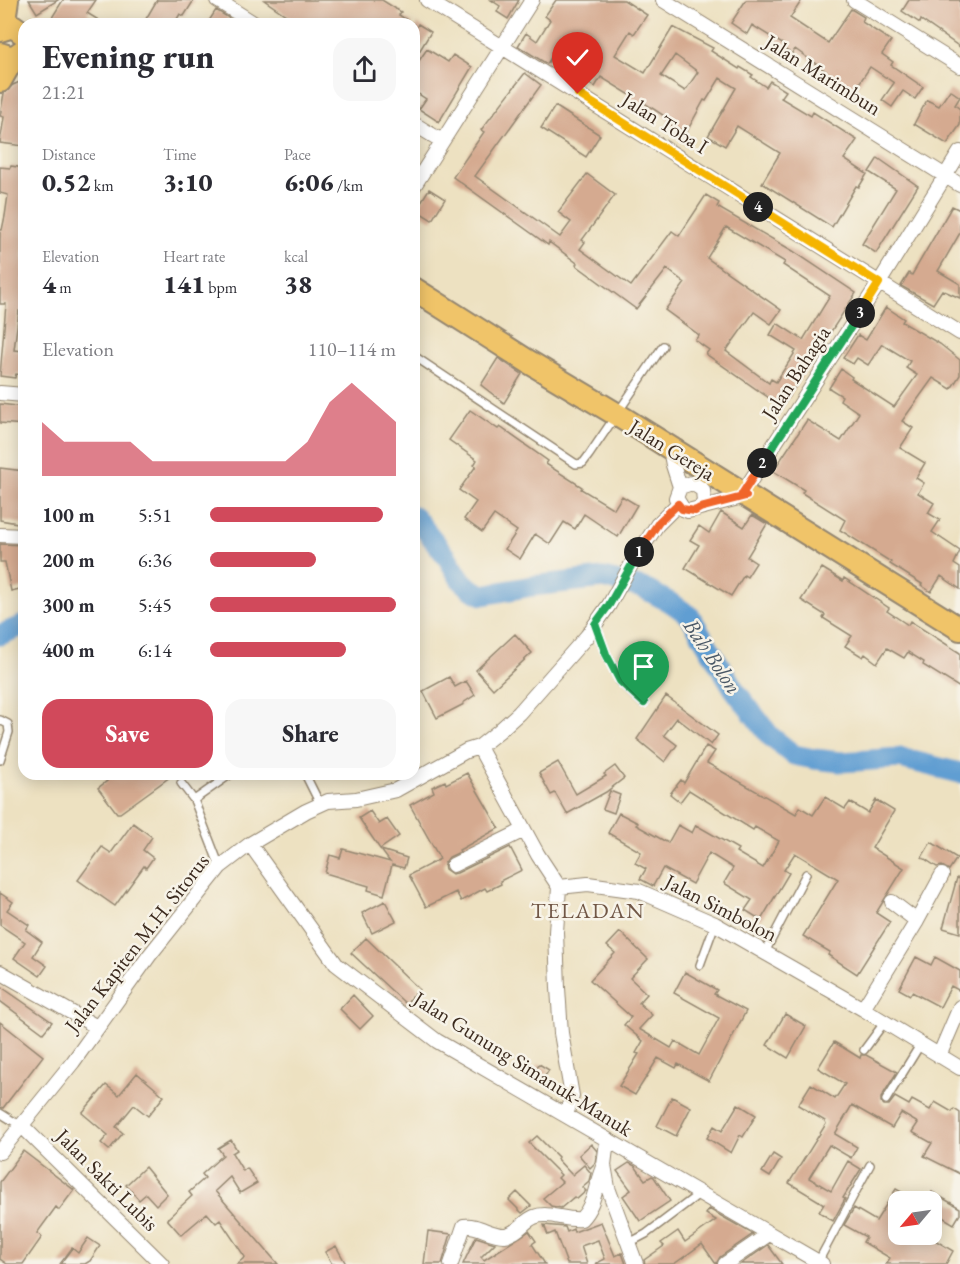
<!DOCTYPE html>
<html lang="en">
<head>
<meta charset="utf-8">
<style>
  :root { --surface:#fff; --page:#f7f7f7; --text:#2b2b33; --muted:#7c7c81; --accent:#d1495b }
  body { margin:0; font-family:"EB Garamond",serif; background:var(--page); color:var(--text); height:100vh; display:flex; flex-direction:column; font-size:22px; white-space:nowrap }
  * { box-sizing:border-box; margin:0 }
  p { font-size:20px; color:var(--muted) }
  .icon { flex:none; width:33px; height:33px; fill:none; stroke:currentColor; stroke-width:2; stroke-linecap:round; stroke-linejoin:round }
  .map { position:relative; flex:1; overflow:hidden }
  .sheet { position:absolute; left:18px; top:18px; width:402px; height:762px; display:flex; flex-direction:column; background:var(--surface); border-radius:18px; box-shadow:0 3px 15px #0003 }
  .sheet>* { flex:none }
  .needle { width:39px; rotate:241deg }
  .buttons { position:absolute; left:888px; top:1191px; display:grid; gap:12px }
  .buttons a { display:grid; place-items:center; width:54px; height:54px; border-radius:12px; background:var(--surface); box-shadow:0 3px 15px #0003; font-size:30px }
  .pin { position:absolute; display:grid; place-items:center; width:51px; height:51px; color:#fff; margin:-62px -26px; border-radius:50% 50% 50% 0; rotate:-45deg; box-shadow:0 0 6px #0007 }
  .pin .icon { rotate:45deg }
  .km { position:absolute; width:30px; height:30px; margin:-15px; border-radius:50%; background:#222; color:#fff; font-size:16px; line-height:30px; text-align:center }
  .round { display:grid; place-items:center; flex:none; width:63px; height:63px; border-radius:18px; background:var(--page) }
  .overview { display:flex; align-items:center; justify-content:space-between; height:102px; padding:0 24px }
  h1 { font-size:33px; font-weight:800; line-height:45px }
  .figures { display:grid; grid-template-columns:repeat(3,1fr); gap:9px; height:102px; padding:6px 24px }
  .figures div { display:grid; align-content:center }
  .figures b { font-size:26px; font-weight:800 }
  .figures small { font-size:16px; font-weight:400 }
  .figures p { font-size:16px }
  .chart { height:168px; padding:12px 24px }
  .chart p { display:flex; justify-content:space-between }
  .chart svg { width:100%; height:108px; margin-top:6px; fill:var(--accent); opacity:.7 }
  .cta { display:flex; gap:12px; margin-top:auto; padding:12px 24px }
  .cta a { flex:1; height:69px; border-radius:18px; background:var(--accent); color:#fff; font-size:24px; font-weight:800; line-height:69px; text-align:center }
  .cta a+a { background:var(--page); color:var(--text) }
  ul { padding:0 24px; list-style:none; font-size:20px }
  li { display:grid; grid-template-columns:96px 72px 1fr; align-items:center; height:45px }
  li i { height:15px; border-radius:8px; background:var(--accent) }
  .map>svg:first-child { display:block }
</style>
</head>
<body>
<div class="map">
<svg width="960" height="1264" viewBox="0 0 960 1264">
  <rect width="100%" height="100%" fill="#f7f3e8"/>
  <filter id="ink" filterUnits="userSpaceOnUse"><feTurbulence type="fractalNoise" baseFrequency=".0167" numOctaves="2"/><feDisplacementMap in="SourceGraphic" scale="12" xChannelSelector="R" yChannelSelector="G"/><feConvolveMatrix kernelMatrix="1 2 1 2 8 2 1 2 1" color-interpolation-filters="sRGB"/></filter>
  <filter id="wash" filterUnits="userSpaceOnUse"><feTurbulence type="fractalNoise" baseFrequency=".008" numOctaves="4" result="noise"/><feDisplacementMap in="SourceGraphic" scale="24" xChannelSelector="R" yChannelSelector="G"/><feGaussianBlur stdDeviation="1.35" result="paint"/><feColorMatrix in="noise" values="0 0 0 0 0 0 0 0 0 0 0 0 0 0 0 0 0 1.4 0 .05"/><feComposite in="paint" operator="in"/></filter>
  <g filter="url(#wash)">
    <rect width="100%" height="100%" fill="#ede1c1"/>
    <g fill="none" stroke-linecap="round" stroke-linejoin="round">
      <path stroke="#619ed2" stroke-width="21" d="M 414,516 L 447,557 L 460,579 L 471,589 L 483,595 L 532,586 L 603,578 L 643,588 L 673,604 L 690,616 L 734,689 L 770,736 L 794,755 L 814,759 L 841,762 L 900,758 L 960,773
        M 0,635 L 24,625"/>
    </g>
    <g id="blocks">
      <path fill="#d5aa90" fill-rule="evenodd" d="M 29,0 L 58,0 L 37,13 Z
        M 63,0 L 96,0 L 87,13 L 105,24 L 48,24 Z
        M 157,0 L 194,0 L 184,16 L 180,14 L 174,24 L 143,24 Z
        M 264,0 L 382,0 L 401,12 L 399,15 L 413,24 L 299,24 Z
        M 491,0 L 519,0 L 508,19 L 497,12 L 500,6 Z
        M 556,0 L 624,0 L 647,15 L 634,34 L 630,31 L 615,55 L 645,73 L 673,27 L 713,48 L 711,51 L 739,69 L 740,67 L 753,75 L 751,77 L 766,87 L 770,81 L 786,91 L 781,98 L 811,116 L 813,112 L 857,140 L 844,159 L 867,174 L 859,187 L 856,186 L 832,227 L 762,183 L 780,153 L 737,126 L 725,146 L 708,136 L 736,88 L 720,78 L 706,101 L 704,100 L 686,133 L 668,123 L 669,119 L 643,102 L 639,107 L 629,101 L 632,96 L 601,77 L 595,87 L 584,81 L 598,58 L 586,51 L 587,48 L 568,36 L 557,53 L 555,51 L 547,64 L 518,46 L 526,33 L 537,41 L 550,20 L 545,16 ZM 675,55 L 698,72 L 685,91 L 661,76 Z
        M 746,0 L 802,0 L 790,18 L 828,43 L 851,9 L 864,17 L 862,22 L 891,41 L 882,54 L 893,62 L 891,65 L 923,87 L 915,99 L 903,91 L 892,107 L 882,100 L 894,83 L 870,67 L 854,91 L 795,49 L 792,54 L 782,48 L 784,45 L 752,25 L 747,34 L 731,23 Z
        M 909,0 L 960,0 L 960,47 L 921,20 L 920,23 L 902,11 Z
        M 216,10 L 229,18 L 225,24 L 207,24 Z
        M 418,24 L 431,32 L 414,60 L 414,31 Z
        M 427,49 L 448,62 L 453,55 L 472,67 L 439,122 L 419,109 L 426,99 L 414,91 L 414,68 Z
        M 525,73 L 541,85 L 475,176 L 560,237 L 571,222 L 558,212 L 587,174 L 615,195 L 582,240 L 585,242 L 580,249 L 631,286 L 672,231 L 679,236 L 706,195 L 719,203 L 717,207 L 793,251 L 856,293 L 782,407 L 706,354 L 709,350 L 695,340 L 699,335 L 665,310 L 685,283 L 667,269 L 636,309 L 576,265 L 577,263 L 549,242 L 548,245 L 453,177 L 484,132 L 481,130 ZM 726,227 L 785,262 L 783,265 L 830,296 L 803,340 L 777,323 L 770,335 L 796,351 L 776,382 L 771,379 L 769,383 L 726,351 L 754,312 L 771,324 L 781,310 L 707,258 Z
        M 24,80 L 24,146 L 0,143 L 4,117 L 0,116 L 4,93 L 13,85 Z
        M 950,90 L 960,97 L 955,105 L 960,109 L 960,125 L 947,144 L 914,124 L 927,100 L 939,106 Z
        M 555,106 L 600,135 L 586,157 L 541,128 Z
        M 878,158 L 918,186 L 876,253 L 862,244 L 896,189 L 869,172 Z
        M 11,166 L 24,168 L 24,312 L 19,311 L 14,350 L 24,351 L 24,375 L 16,374 L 15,378 L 0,376 L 6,304 L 0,304 L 0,230 L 2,230 L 5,216 L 8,195 L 0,193 L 0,167 L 10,168 Z
        M 429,189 L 445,199 L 432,220 L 416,210 Z
        M 952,206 L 960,210 L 960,233 L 938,271 L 960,284 L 960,298 L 942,290 L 933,304 L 901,286 L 909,273 L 912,275 Z
        M 886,307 L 904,319 L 902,322 L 940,344 L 960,360 L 960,375 L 951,389 L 933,378 L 902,421 L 913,428 L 900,448 L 925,463 L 916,478 L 924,483 L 918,493 L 934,503 L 928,513 L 940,520 L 932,532 L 960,551 L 954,564 L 960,568 L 960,589 L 941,576 L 931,592 L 921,585 L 922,584 L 890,564 L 891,562 L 840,530 L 845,520 L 802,493 L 804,490 L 773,471 L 807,420 L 841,441 L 859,413 L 840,400 L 842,396 L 829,388 L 841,369 L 852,377 L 851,379 L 894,407 L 917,375 L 906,368 L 910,361 L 882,344 L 868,365 L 857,358 L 853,364 L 843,358 L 858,335 L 866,340 Z
        M 498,358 L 522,374 L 504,403 L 481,385 Z
        M 0,404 L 24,407 L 24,425 L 0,423 Z
        M 470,410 L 498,429 L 500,427 L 548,461 L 546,464 L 582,487 L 581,489 L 614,509 L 622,496 L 637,505 L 618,537 L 584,514 L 575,529 L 564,522 L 550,544 L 535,534 L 520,559 L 505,549 L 517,531 L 494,515 L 482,532 L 464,519 L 476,502 L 459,490 L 476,466 L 474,465 L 477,460 L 449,440 Z
        M 0,468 L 24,471 L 24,524 L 0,520 Z
        M 721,512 L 744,527 L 752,515 L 767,524 L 747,557 L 756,563 L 747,577 L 744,575 L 731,596 L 685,568 L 699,545 L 690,540 L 699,526 L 709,533 Z
        M 0,544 L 24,545 L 24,588 L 11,591 L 5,562 L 0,562 Z
        M 822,568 L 843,581 L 844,578 L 889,608 L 887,611 L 908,625 L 910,621 L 960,653 L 960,688 L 923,665 L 924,662 L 908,652 L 904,658 L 887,648 L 877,663 L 865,654 L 863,657 L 845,646 L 852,636 L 823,618 L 825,615 L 801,600 Z
        M 515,634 L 532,653 L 493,689 L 476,670 Z
        M 449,677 L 455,687 L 466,681 L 475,695 L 463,703 L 464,704 L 437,718 L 423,691 Z
        M 666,696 L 718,735 L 711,745 L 677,718 L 664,735 L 677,745 L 665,762 L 637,739 Z
        M 706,746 L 715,751 L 707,763 L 796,814 L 800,807 L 813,815 L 825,797 L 845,809 L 850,802 L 868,813 L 876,800 L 894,811 L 872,848 L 904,868 L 876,913 L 890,922 L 857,974 L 828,955 L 830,952 L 803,936 L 838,879 L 795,853 L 784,870 L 789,873 L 761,920 L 745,910 L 752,900 L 724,883 L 733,868 L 709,853 L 692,884 L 663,868 L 653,886 L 640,879 L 646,869 L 635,863 L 641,852 L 608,833 L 619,813 L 638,823 L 636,825 L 668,843 L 678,825 L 692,833 L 696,825 L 738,849 L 736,852 L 763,868 L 779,841 L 755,827 L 753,830 L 689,790 L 680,802 L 670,794 L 681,780 L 684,783 Z
        M 558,762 L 576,794 L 606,776 L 604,774 L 615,766 L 624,778 L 606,792 L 567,814 L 555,793 L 551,795 L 539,773 Z
        M 467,773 L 499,828 L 459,850 L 460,852 L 449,857 L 444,864 L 445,869 L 452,874 L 457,873 L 510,847 L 522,870 L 500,881 L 501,884 L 487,891 L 485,888 L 461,901 L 456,892 L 426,907 L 409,875 L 440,859 L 410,805 L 434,792 L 432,787 L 445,781 L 446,784 Z
        M 102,774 L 174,774 L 120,813 L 117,813 L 98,788 L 107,781 Z
        M 610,791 L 620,795 L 614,813 L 603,809 Z
        M 370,811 L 379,824 L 387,819 L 399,836 L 380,849 L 359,818 Z
        M 133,823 L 152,837 L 143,850 L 153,858 L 146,868 L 144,866 L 115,906 L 78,880 L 102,847 L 111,853 Z
        M 931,842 L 957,858 L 949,870 L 942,866 L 937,867 L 922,857 Z
        M 343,849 L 390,862 L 381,850 L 407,858 L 404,868 L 392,865 L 384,895 L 368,890 L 369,886 L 325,873 L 330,855 L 340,858 Z
        M 957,878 L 960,879 L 960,933 L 943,928 Z
        M 0,893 L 13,902 L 7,910 L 29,925 L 26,930 L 42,942 L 33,956 L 47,966 L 40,976 L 14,958 L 25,942 L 0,925 Z
        M 385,901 L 396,921 L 372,933 L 362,913 Z
        M 620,932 L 648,959 L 630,978 L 647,994 L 639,1003 L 652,1015 L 639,1029 L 671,1048 L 675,1041 L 699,1055 L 719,1018 L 674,993 L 685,972 L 717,990 L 714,994 L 746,1011 L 709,1081 L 678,1064 L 676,1068 L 658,1058 L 635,1095 L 619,1086 L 639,1054 L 636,1053 L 643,1041 L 624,1025 L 631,1017 L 590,980 L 615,953 L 607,946 Z
        M 366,938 L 419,989 L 406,1004 L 351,953 Z
        M 916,957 L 931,965 L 935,957 L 960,971 L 960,991 L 951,986 L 940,1007 L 912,992 L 910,995 L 899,989 Z
        M 0,986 L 52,1022 L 43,1033 L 0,1001 Z
        M 353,995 L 373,1016 L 360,1029 L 340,1009 Z
        M 785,1014 L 806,1026 L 788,1058 L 767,1045 Z
        M 0,1022 L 43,1056 L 3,1108 L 0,1107 Z
        M 834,1042 L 860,1058 L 861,1055 L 866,1055 L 897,1072 L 881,1098 L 881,1102 L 884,1105 L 889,1105 L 895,1097 L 909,1105 L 912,1100 L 930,1110 L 935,1102 L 952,1112 L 954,1109 L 960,1113 L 960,1174 L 924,1156 L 932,1143 L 912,1132 L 918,1123 L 901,1113 L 892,1128 L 852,1105 L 835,1134 L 857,1147 L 851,1158 L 829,1145 L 809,1178 L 831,1191 L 848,1161 L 861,1169 L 843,1198 L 845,1199 L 833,1221 L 819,1212 L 824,1204 L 789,1183 L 826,1124 L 825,1121 L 798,1105 L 811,1084 L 835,1099 L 845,1084 L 818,1068 Z
        M 539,1064 L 549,1070 L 541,1082 L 531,1076 Z
        M 137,1073 L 164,1096 L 148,1116 L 134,1105 L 116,1127 L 123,1133 L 109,1150 L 101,1143 L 108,1135 L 82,1113 L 106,1085 L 119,1095 Z
        M 672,1097 L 691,1107 L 676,1136 L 657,1126 Z
        M 738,1104 L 756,1115 L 743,1137 L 740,1135 L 731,1153 L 707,1138 L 714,1126 L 722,1131 Z
        M 537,1136 L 558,1157 L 557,1159 L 572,1175 L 584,1165 L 591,1173 L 589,1181 L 582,1187 L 586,1191 L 577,1199 L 574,1197 L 561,1208 L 551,1206 L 543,1198 L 562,1182 L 558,1178 L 561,1175 L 529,1143 Z
        M 231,1140 L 237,1150 L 232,1153 L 243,1171 L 247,1168 L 257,1183 L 240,1193 L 230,1177 L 215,1191 L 278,1264 L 237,1264 L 245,1257 L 220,1220 L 216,1223 L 207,1213 L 181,1235 L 167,1219 L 192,1196 L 189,1192 L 205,1178 L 202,1174 L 223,1155 L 218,1148 Z
        M 591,1144 L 597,1151 L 595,1163 L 590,1168 L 579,1155 Z
        M 23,1151 L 74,1190 L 59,1210 L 56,1207 L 37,1233 L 42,1237 L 23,1264 L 7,1264 L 0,1259 L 0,1182 Z
        M 773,1154 L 781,1159 L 770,1177 L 762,1172 Z
        M 629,1163 L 635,1166 L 645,1180 L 652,1176 L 654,1177 L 670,1201 L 640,1221 L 623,1196 L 631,1190 L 617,1171 Z
        M 145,1167 L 167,1194 L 156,1205 L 146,1194 L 139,1200 L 126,1185 Z
        M 896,1189 L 905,1194 L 901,1202 L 898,1202 L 898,1206 L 893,1215 L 898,1219 L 898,1234 L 925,1234 L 953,1251 L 946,1264 L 886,1264 L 890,1258 L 863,1242 L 866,1237 L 844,1225 L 854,1208 L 876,1221 Z
        M 517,1192 L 531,1206 L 522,1213 L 509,1200 Z
        M 932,1192 L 960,1208 L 960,1214 L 954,1224 L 941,1216 L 932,1233 Z
        M 709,1209 L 753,1234 L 720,1257 L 716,1264 L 702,1244 L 674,1264 L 645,1264 L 644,1260 L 664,1246 L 661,1243 L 678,1231 L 685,1242 L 716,1220 L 706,1214 Z
        M 601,1222 L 615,1256 L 622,1253 L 626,1264 L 595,1264 L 605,1259 L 598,1240 L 581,1246 L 587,1264 L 567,1264 L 555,1232 L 548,1235 L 544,1225 L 565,1227 L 567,1232 L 573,1229 L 574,1232 Z
        M 428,1231 L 451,1234 L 442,1264 L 424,1264 Z
        M 529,1231 L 536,1241 L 532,1244 L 545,1264 L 463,1264 L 476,1237 L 495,1243 L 481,1257 L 484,1260 Z
        M 88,1238 L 100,1246 L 90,1261 L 85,1264 L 60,1264 L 72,1248 L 78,1253 Z
        M 768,1245 L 782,1264 L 741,1264 Z
        M 336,1246 L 346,1264 L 332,1264 L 325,1252 Z"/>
    </g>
  </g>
  <g filter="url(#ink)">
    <use href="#blocks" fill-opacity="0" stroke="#948670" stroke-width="1.5"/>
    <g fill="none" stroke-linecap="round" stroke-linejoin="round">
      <defs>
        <path id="lane" d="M 414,356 L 576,464 L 583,463 L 589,455 L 663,346
          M 595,624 L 606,654 L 620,681 L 644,703
          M 0,720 L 8,724 L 9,732 L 0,760
          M 305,774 L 320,804
          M 181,783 L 194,800 L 220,867
          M 194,800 L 231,774
          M 765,952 L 806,874
          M 700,965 L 715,924
          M 864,1050 L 884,1023
          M 886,1100 L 920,1045
          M 0,1113 L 21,1126
          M 629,1243 L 646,1234 L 699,1194
          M 818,1262 L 870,1165"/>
        <path id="street" d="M 217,0 L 255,24
          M 427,0 L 960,333
          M 663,0 L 960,185
          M 854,0 L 960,66
          M 414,124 L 442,141
          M 414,186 L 532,0
          M 0,393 L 24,395
          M 670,449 L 673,465 L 680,487
          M 742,494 L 879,283 L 960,152
          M 700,508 L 704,502 L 703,490 L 692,483 L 680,487 L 676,498 L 683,509 L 688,511 L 746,496
          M 0,535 L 24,536
          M 479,747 L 538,855 L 559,887 L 588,884 L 639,891 L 715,924 L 863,1009 L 960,1068
          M 250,844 L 336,964 L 437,1041 L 822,1264
          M 453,865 L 524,830
          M 559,887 L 556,932 L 558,988 L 561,1033 L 572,1096 L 566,1115
          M 892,902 L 917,921
          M 0,972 L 97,1027
          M 863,1009 L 917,921 L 942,875
          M 939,1056 L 960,1007
          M 21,1125 L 162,1264
          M 607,1141 L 604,1165 L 608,1188 L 636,1264
          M 0,1152 L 73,1062 L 149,956 L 220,867 L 250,844 L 306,811 L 328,801 L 356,799 L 396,790 L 466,751 L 479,747 L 499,731 L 519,713 L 587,636 L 609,605 L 631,565 L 657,525 L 678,504
          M 451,1264 L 464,1226 C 478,1224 491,1236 505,1235 C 517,1234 524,1221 534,1217 C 549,1211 565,1221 581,1219 C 596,1204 595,1183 604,1165
          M 725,1264 L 769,1234"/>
        <path id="primary" d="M 3,28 L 7,0
          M 0,30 L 13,26 L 24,34
          M 0,54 L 13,58 L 24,50
          M 0,81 L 13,58
          M 414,289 L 529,362 L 616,414 L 960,629"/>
      </defs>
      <use href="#lane" stroke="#948670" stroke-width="10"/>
      <use href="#street" stroke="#948670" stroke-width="16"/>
      <use href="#primary" stroke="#948670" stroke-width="26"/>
      <use href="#lane" stroke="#fff" stroke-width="7"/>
      <use href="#street" stroke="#fff" stroke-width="14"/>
      <use href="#primary" stroke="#f0c469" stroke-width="22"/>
    </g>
  </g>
  <g fill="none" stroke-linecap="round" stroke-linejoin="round" filter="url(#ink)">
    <defs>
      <path id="split-1" d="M 639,552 L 609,605 L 595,624 L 606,654 L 620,681 L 644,703"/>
      <path id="split-2" d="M 639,552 L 659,522 L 678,504 L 682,509 L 695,511 L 700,508 L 746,496 L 742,494 L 762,463"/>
      <path id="split-3" d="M 762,463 L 860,313"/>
      <path id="split-4" d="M 758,207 L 879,283 L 860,313"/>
      <path id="split-5" d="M 578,94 L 758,207"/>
    </defs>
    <use href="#split-1" stroke="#fff" stroke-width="12"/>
    <use href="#split-2" stroke="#fff" stroke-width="12"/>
    <use href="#split-3" stroke="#fff" stroke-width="12"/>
    <use href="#split-4" stroke="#fff" stroke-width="12"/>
    <use href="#split-5" stroke="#fff" stroke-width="12"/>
    <use href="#split-1" stroke="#22a559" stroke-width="8"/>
    <use href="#split-2" stroke="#f0652b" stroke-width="8"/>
    <use href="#split-3" stroke="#22a559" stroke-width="8"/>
    <use href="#split-4" stroke="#f5b400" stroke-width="8"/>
    <use href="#split-5" stroke="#f5b400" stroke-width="8"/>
  </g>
  <g text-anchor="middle" stroke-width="5" stroke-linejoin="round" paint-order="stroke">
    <g font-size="21" fill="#3b2a1e" stroke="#f7f3e8">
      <text transform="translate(823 75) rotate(32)" y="7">Jalan Marimbun</text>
      <text transform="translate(665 123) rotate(32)" y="7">Jalan Toba I</text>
      <text transform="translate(796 373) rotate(-57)" y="7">Jalan Bahagia</text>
      <text transform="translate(672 450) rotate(32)" y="7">Jalan Gereja</text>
      <text transform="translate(721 908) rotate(27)" y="7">Jalan Simbolon</text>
      <text transform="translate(137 943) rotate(-52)" y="7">Jalan Kapiten M.H. Sitorus</text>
      <text transform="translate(523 1064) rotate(32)" y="7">Jalan Gunung Simanuk-Manuk</text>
      <text transform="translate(107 1180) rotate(45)" y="7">Jalan Sakti Lubis</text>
    </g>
    <g font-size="22" font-style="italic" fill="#4a5866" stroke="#f7f3e8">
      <text transform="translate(713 656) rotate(56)" y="8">Bah Bolon</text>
    </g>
    <g font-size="22" letter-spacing="1.5" fill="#715746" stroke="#f7f3e8">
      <text x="588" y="918">TELADAN</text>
    </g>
  </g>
</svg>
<div class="buttons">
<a><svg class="needle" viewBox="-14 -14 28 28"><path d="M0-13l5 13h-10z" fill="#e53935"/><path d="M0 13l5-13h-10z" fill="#7c7c81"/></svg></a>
</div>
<div class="pin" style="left:644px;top:703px;background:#1e9e55"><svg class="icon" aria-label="arrive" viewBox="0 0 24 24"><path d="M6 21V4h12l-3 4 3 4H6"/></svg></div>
<div class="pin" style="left:578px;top:94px;background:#d93025"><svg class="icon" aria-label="check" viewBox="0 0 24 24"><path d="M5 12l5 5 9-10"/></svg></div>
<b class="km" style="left:639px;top:552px">1</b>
<b class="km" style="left:762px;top:463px">2</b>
<b class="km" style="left:860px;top:313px">3</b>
<b class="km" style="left:758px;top:207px">4</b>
<section class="sheet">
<div class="overview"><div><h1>Evening run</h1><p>21:21</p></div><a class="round"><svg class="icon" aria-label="share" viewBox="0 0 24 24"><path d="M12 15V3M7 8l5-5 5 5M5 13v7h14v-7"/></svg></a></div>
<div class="figures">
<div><p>Distance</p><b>0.52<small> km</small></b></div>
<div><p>Time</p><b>3:10</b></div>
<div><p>Pace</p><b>6:06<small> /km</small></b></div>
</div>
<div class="figures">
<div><p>Elevation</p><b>4<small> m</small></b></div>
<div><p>Heart rate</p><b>141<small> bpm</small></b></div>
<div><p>kcal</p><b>38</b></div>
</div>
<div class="chart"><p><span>Elevation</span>110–114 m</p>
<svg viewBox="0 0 160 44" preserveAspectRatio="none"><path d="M0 44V22L10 30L20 30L30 30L40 30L50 38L60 38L70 38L80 38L90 38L100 38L110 38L120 30L130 14L140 6L150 14L160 22V44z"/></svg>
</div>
<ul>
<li><b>100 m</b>5:51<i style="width:93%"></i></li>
<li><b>200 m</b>6:36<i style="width:57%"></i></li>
<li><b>300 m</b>5:45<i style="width:100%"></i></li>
<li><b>400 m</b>6:14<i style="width:73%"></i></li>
</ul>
<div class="cta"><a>Save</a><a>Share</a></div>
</section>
</div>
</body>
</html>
